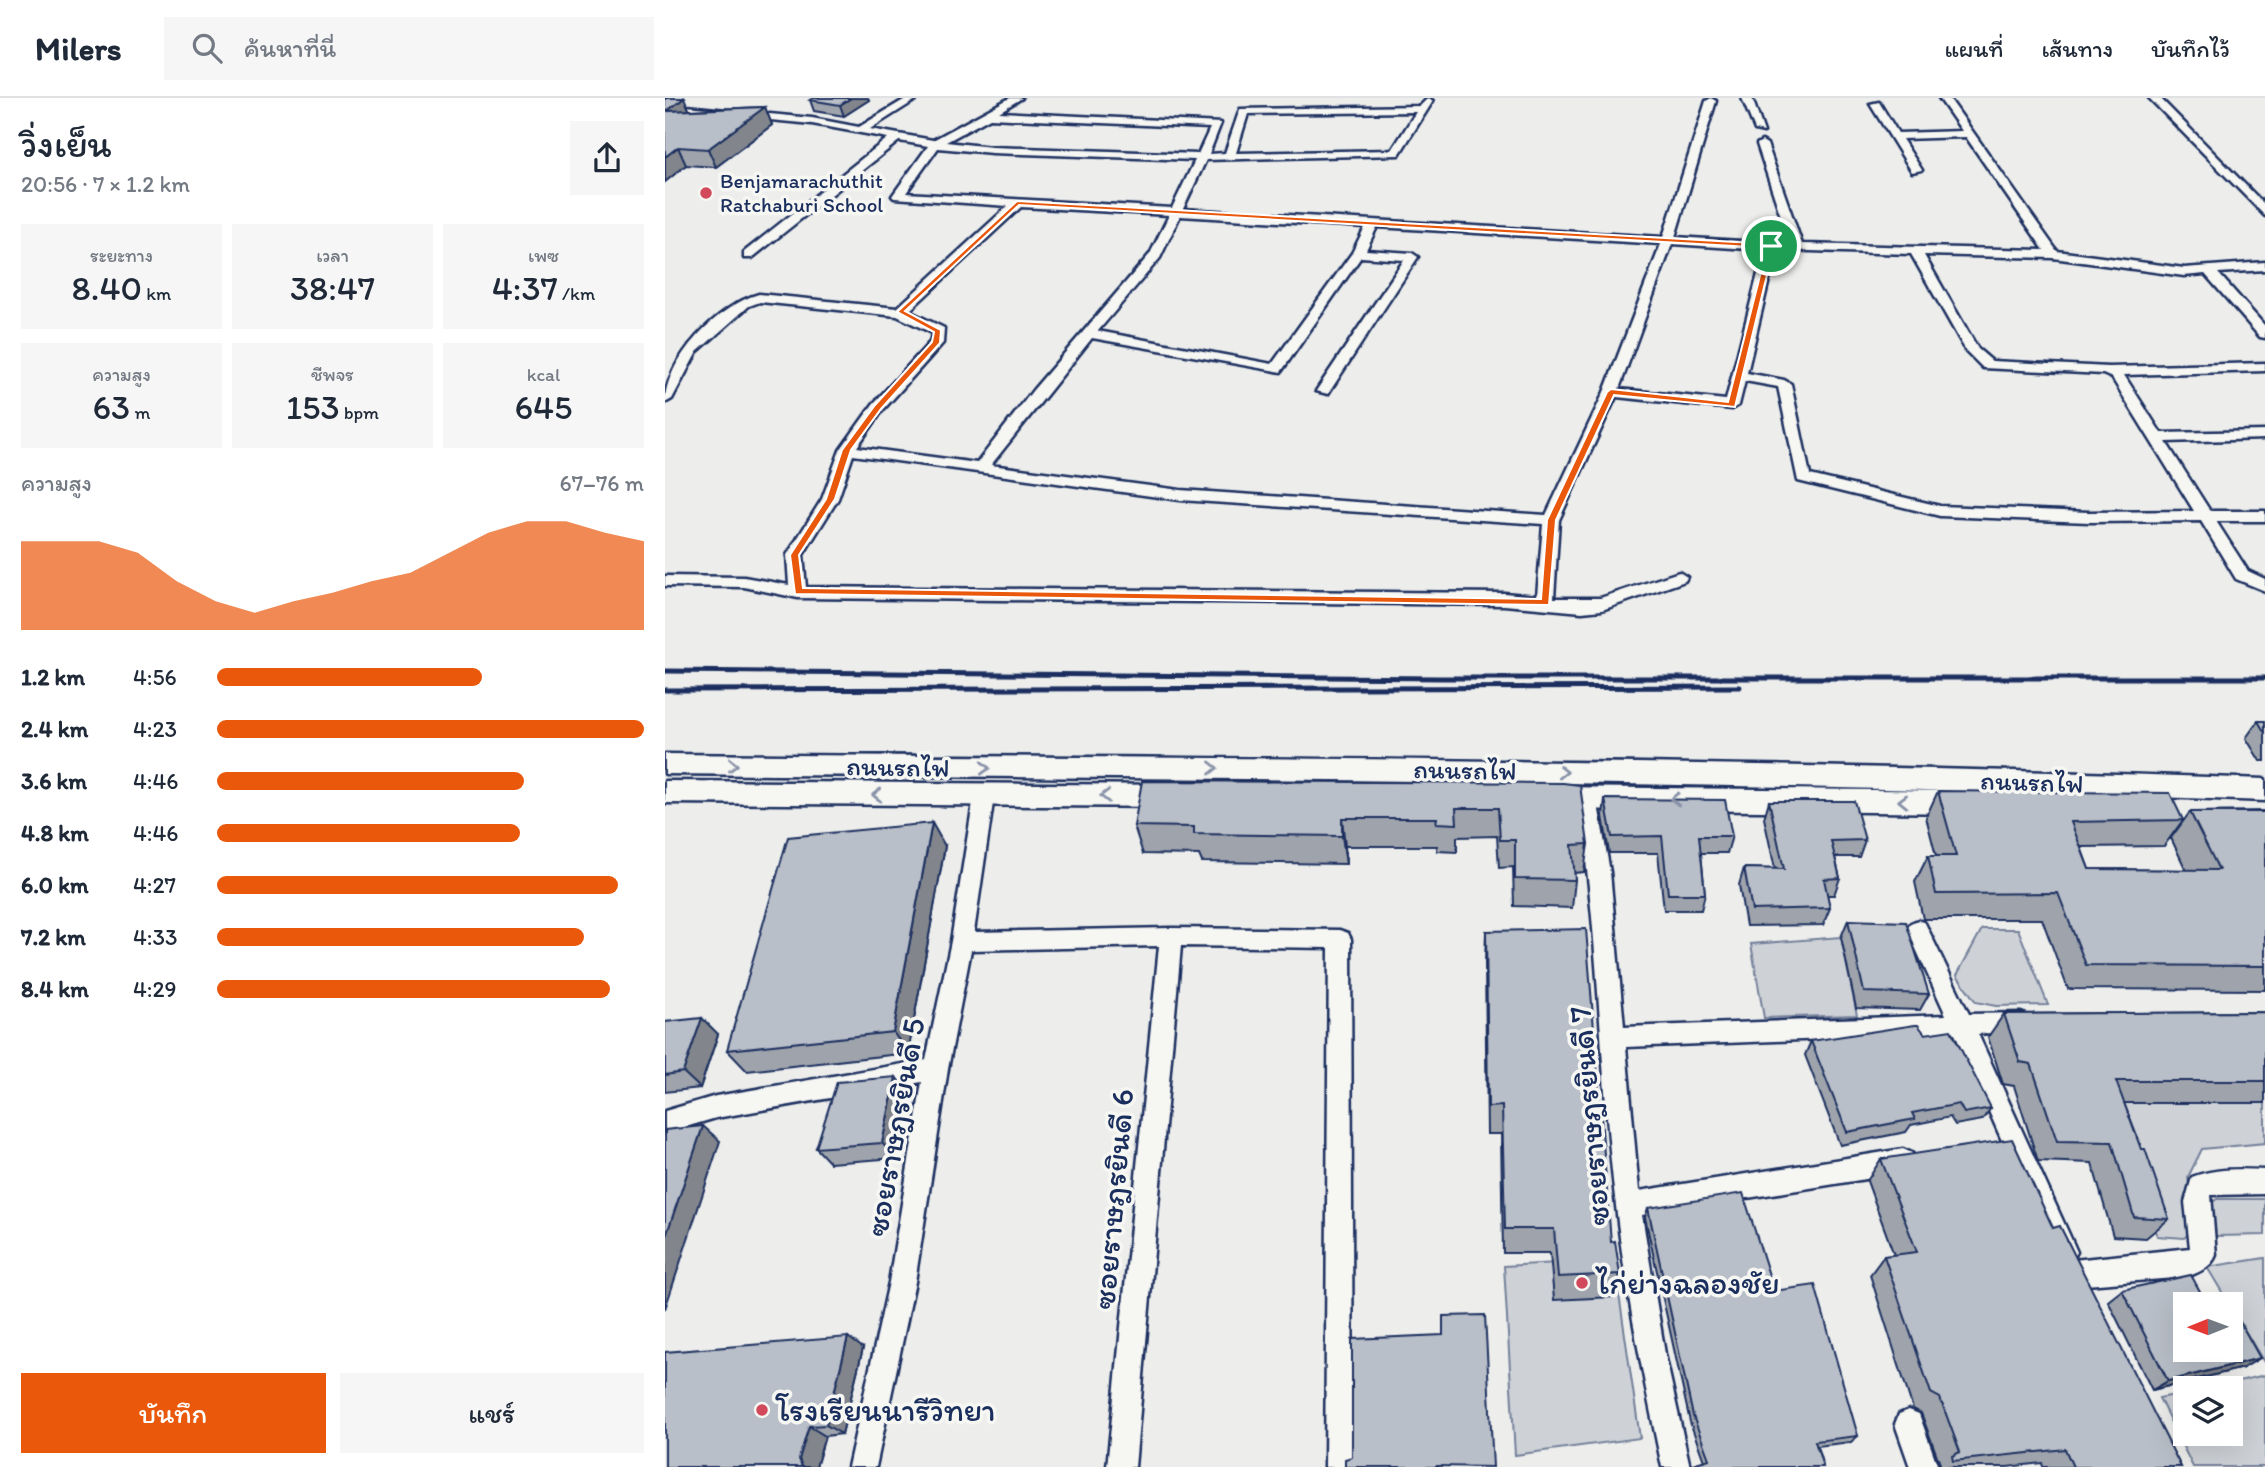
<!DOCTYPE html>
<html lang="th">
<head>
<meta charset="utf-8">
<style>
  :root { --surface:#fff; --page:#f6f6f7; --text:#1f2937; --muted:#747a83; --line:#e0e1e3; --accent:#ea580c }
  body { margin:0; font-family:Itim,"Playpen Sans Thai",sans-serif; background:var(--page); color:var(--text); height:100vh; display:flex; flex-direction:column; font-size:26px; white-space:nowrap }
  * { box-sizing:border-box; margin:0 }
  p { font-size:23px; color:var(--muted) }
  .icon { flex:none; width:38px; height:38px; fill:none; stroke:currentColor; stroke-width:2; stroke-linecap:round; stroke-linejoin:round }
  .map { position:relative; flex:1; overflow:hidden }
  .drawer { display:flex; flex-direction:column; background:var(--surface); width:665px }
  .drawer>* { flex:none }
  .needle { width:46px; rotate:269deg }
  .fabs { position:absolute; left:1508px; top:1194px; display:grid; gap:14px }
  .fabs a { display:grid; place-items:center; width:70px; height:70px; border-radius:0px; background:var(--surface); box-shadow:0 7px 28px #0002; font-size:35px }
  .pin { position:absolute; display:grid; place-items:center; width:60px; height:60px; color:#fff; margin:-30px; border:4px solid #fff; border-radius:50%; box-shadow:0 2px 7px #0007 }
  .round { display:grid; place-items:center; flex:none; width:74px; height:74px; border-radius:0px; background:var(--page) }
  .summary { display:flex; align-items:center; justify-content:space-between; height:119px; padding:0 21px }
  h1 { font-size:38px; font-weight:600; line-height:52px }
  .stats { display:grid; grid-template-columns:repeat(3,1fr); gap:10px; height:119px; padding:7px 21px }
  .stats div { display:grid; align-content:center; border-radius:0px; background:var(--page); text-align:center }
  .stats b { font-size:35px; font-weight:600 }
  .stats small { font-size:19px; font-weight:400 }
  .stats p { font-size:19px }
  .chart { height:196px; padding:14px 21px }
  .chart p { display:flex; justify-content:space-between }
  .chart svg { width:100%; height:126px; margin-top:7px; fill:var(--accent); opacity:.7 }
  .primary-button { display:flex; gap:14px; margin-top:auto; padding:14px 21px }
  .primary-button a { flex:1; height:80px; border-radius:0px; background:var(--accent); color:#fff; font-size:28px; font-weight:600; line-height:80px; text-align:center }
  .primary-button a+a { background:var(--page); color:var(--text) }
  ul { padding:0 21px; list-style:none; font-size:23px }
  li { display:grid; grid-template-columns:112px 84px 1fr; align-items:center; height:52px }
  li i { height:18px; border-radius:9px; background:var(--accent) }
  header { display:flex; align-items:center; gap:42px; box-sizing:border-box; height:98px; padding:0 35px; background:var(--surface); border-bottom:2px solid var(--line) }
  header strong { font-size:33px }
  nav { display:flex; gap:38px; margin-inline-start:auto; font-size:24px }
  .search { width:490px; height:63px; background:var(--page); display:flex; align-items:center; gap:18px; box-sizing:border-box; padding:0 24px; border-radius:0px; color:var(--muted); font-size:26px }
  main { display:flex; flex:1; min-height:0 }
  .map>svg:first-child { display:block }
</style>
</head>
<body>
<header>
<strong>Milers</strong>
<div class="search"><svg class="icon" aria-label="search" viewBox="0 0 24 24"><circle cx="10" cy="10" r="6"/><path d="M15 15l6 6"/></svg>ค้นหาที่นี่</div>
<nav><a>แผนที่</a><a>เส้นทาง</a><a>บันทึกไว้</a></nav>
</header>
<main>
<section class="drawer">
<div class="summary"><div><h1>วิ่งเย็น</h1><p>20:56 · 7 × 1.2 km</p></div><a class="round"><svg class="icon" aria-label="share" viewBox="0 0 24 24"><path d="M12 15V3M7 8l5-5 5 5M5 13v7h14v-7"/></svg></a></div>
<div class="stats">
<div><p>ระยะทาง</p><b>8.40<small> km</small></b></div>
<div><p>เวลา</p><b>38:47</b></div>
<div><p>เพซ</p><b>4:37<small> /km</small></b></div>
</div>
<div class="stats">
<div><p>ความสูง</p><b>63<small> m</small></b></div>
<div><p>ชีพจร</p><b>153<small> bpm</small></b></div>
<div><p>kcal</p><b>645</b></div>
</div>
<div class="chart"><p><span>ความสูง</span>67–76 m</p>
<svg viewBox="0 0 160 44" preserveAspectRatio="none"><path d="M0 44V13L10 13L20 13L30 17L40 27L50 34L60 38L70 34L80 31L90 27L100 24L110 17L120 10L130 6L140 6L150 10L160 13V44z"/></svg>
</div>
<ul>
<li><b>1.2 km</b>4:56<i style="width:62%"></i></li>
<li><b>2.4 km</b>4:23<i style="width:100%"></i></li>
<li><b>3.6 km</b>4:46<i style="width:72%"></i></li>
<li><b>4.8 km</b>4:46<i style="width:71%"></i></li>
<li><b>6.0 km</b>4:27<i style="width:94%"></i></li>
<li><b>7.2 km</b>4:33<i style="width:86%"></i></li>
<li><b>8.4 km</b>4:29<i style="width:92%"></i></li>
</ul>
<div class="primary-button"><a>บันทึก</a><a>แชร์</a></div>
</section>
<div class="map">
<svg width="1600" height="1369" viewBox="0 0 1600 1369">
  <rect width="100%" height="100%" fill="#edeeec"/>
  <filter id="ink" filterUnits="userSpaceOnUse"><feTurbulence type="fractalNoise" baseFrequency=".0143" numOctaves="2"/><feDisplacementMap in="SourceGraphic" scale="14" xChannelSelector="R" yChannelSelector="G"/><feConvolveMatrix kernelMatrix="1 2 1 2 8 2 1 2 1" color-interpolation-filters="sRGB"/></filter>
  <g filter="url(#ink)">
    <path fill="#ced2d7" stroke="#74809a" stroke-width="2" d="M 1317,831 L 1353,831 L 1383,907 L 1331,908 L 1311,904 L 1292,877 Z
      M 1176,839 L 1192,917 L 1099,920 L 1086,846 Z
      M 1447,1005 L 1600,1005 L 1600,1045 L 1537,1051 L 1523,1079 L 1529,1131 L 1519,1140 L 1492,1138 Z
      M 1552,1101 L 1600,1101 L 1600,1137 L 1551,1138 L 1540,1124 L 1538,1111 Z
      M 1600,1160 L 1600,1266 L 1542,1169 Z
      M 949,1162 L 975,1340 L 850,1357 L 839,1168 Z
      M 1600,1277 L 1600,1369 L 1528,1369 L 1494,1300 L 1521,1295 L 1521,1335 L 1566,1335 L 1566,1290 L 1543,1290 Z"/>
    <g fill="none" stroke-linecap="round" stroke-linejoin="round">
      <defs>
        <path id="street" d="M 242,0 L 254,0 L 205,31 L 268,42 L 345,0 L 357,0 L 334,14 L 556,25 L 544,56 L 560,55 L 575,11 L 755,8 L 763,0 L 768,3 L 734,57 L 541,62 L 518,111 L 998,139 L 1041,3 L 1046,0 L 1051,3 L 1010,139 L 1125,146 L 1092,46 L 1097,43 L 1102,46 L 1137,146 L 1379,152 L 1301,39 L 1237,41 L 1257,72 L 1247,74 L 1205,6 L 1214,4 L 1233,35 L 1297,33 L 1274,0 L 1284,0 L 1392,153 L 1519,170 L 1600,164 L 1600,172 L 1553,175 L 1600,228 L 1600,240 L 1595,239 L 1540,176 L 1519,178 L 1388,160 L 1259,157 L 1313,251 L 1327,263 L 1444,269 L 1600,265 L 1600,273 L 1459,277 L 1496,335 L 1600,333 L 1600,341 L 1501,344 L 1545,413 L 1600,413 L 1600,423 L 1551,423 L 1583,473 L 1600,481 L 1600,493 L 1571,481 L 1536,423 L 1424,424 L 1275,418 L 1133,383 L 1113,289 L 1080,283 L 1074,307 L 1067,311 L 951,299 L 894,422 L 889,500 L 935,500 L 1014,474 L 1022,479 L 1020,483 L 937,512 L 917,514 L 839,507 L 133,500 L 79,489 L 0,488 L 0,478 L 79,479 L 124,487 L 122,457 L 157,401 L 175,352 L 208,306 L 265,244 L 267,235 L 232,218 L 95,204 L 84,208 L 32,254 L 7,301 L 0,305 C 0,262 53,207 94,196 L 232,210 L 343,108 L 229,100 L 227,98 L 263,48 L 234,43 L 87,160 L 79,160 L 79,154 L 223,40 L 147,26 L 0,12 L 0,6 L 147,20 L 194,29 ZM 751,14 L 727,52 L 571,55 L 583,16 ZM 325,20 L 545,30 L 533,56 L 327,49 L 281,44 ZM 273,50 L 327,55 L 530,62 L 507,110 L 241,95 ZM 356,109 L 504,117 L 485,156 L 368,292 L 312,365 L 192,349 L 218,312 L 278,245 L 279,230 L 244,213 ZM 515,118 L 700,129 L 687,155 L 607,266 L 433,233 L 495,160 ZM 712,129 L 996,146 L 939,294 L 881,417 L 515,392 L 326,367 L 427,240 L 616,274 L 696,159 L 739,162 L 651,293 L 663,296 L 753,159 L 747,155 L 701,152 ZM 1007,146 L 1099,152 L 1061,302 L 954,291 ZM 1111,152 L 1246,156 L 1301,253 L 1318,270 L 1438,276 L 1447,280 L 1529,413 L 1424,414 L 1275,408 L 1145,377 L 1126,286 L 1119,282 L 1082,275 ZM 188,357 L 515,402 L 878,426 L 872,498 L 839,495 L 141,489 L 138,457 L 173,401 Z
          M 1077,0 L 1087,0 L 1099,34 L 1090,32 Z
          M 1484,0 L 1495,0 L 1600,107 L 1600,118 Z
          M 319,690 L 326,693 L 329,698 L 309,834 L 506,830 L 675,832 L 683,835 L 686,841 L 688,1369 L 660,1369 L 664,850 L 516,848 L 470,1369 L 442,1369 L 494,848 L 306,852 L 283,971 L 250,1184 L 211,1369 L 183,1369 L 224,1184 L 257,984 L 51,1020 L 0,1035 L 0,1013 L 51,998 L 261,962 L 286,843 L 309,698 L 312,693 Z
          M 922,693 L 929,696 L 932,701 L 945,774 L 959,929 L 1281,917 L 1242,831 L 1246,825 L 1253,822 L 1260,825 L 1304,916 L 1356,915 L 1364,918 L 1367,925 L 1364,932 L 1313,936 L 1408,1145 L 1412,1154 L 1408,1162 L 1525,1150 L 1520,1104 L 1527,1079 C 1552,1070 1574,1071 1600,1072 L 1600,1096 L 1546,1097 L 1551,1157 C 1546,1170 1534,1174 1522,1179 L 1408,1188 L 1399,1184 L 1395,1175 L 1399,1167 L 1390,1163 L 1290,936 L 961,949 L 974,1093 L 1238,1051 L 1247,1055 L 1250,1063 L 1247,1071 L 1238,1075 L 977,1117 L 1000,1256 L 1025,1369 L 997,1369 C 979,1282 961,1196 951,1108 C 934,972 935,836 912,701 L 915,696 Z
          M 1244,1312 L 1254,1316 L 1273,1369 L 1245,1369 L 1230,1326 L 1234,1316 Z"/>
        <path id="secondary" d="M 0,656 C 533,660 1067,661 1600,681 L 1600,703 C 1067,682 533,681 0,676 Z
          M 0,683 L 512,687 L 522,690 L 526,698 L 522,706 L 512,709 L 0,705 Z
          M 878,689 L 1307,693 L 1317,696 L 1321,704 L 1317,712 L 1307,715 L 878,711 L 868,708 L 864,700 L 868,692 Z"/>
      </defs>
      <use href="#street" stroke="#1b2f5e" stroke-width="5"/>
      <use href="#secondary" stroke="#1b2f5e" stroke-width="5"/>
      <use href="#street" fill="#f6f6f2" fill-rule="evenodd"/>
      <use href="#secondary" fill="#f6f6f2" fill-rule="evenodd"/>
      <path stroke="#1b2f5e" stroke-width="5" d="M 0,573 L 776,580 L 1600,580
        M 0,592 L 1075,589"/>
    </g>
    <path fill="#9fa4ac" stroke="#1b2f5e" stroke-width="2" d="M 19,0 L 24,12 L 100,9 L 107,27 L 51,69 L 21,67 L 0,84 Z
      M 149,0 L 203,0 L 204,2 L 179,18 L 149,13 L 145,2 Z
      M 1593,623 L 1600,623 L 1600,663 L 1595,663 L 1581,640 Z
      M 898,685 L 923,746 L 919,774 L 909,775 L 910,782 L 907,810 L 849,808 L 848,769 L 834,770 L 832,738 L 792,739 L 792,754 L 772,753 L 772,748 L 680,748 L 681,766 L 537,764 L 534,757 L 478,756 L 469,728 Z
      M 1273,693 L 1518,722 L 1499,748 L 1416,749 L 1424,771 L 1521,772 L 1506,740 L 1525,714 L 1600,713 L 1600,892 L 1403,891 L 1377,821 L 1258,821 L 1250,784 L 1263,758 L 1271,758 L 1261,719 Z
      M 940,701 L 1067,738 L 1062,755 L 1036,755 L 1040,796 L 1036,812 L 999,812 L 993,755 L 944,755 L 938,718 Z
      M 1104,703 L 1200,742 L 1194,759 L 1170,759 L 1175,780 L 1169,797 L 1162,797 L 1165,810 L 1158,827 L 1081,828 L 1074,787 L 1079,770 L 1110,771 L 1099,720 Z
      M 280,748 L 243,955 L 82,973 L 62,952 Z
      M 1183,822 L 1264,896 L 1255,912 L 1191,910 L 1176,839 Z
      M 821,833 L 946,1144 L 955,1176 L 948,1199 L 889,1202 L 885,1155 L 838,1155 L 836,1036 L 822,1036 L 820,864 Z
      M 1600,914 L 1600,1005 L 1459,1005 L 1504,1121 L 1481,1140 L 1448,1138 L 1427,1065 L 1373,1063 L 1349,988 L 1338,986 L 1323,939 L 1339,916 Z
      M 0,924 L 53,936 L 35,990 L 0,994 Z
      M 1260,936 L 1326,1010 L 1317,1022 L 1290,1027 L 1285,1019 L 1246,1027 L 1241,1034 L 1175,1047 L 1140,957 L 1146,943 Z
      M 243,994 L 230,1060 L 165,1065 L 151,1050 Z
      M 1216,1061 L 1388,1130 L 1516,1369 L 1378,1369 L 1377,1365 L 1342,1369 L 1271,1369 L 1275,1366 L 1256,1315 L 1248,1311 L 1205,1177 L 1219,1158 L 1229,1157 L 1202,1083 Z
      M 983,1110 L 1109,1193 L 1193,1338 L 1186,1344 L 1152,1348 L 1158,1369 L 1026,1369 L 1028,1366 L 1039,1363 L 1025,1324 L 980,1119 Z
      M 1457,1192 L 1521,1206 L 1595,1260 L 1578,1270 L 1487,1292 L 1443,1203 Z
      M 198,1250 L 177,1336 L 160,1338 L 151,1369 L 0,1369 Z"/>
    <path fill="#82868c" stroke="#1b2f5e" stroke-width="2" d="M 19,0 L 27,18 L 2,13 Z
      M 186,0 L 203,0 L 204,2 L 179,18 L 175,7 Z
      M 100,9 L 107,27 L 51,69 L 43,51 Z
      M 13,49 L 21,67 L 0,84 L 0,59 Z
      M 677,720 L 680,748 L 681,766 L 677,738 Z
      M 267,725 L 280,748 L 243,955 L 228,934 Z
      M 37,920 L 53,936 L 35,990 L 18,974 Z
      M 231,979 L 243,994 L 230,1060 L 217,1045 Z
      M 38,1028 L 55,1043 L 0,1211 L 0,1141 Z
      M 183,1239 L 198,1250 L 177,1336 L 161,1327 Z
      M 1595,1260 L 1578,1270 L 1487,1292 L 1503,1283 Z
      M 144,1328 L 160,1338 L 151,1369 L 137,1369 L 134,1361 Z"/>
    <path fill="#b9bfc8" stroke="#1b2f5e" stroke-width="2" d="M 0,0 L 19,0 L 2,13 L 100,9 L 43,51 L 13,49 L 0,59 Z
      M 149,0 L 186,0 L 175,7 L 145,2 Z
      M 1593,623 L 1600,623 L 1600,635 Z
      M 477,683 L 898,685 L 915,687 L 923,746 L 907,747 L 910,782 L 850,781 L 850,742 L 835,742 L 833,710 L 791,710 L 792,726 L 771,725 L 772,720 L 677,720 L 677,738 L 529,736 L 529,729 L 469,728 Z
      M 1273,693 L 1505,695 L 1518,722 L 1406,724 L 1424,771 L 1554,772 L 1525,714 L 1600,714 L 1600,868 L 1421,867 L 1393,795 L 1271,796 L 1263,758 L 1291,758 Z
      M 940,701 L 1060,702 L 1067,738 L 1034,738 L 1040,796 L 1003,796 L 997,738 L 947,739 Z
      M 1104,703 L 1189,703 L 1200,742 L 1166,743 L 1175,780 L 1159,781 L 1165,810 L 1087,812 L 1079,770 L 1119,771 Z
      M 267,725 L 228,934 L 62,952 L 123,739 Z
      M 1183,822 L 1241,824 L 1264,896 L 1199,894 Z
      M 921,831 L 946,1144 L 950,1143 L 955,1176 L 893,1179 L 889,1131 L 840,1131 L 837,1008 L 823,1009 L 821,833 Z
      M 1600,914 L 1600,983 L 1451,983 L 1476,1051 L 1480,1051 L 1504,1121 L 1469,1119 L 1447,1044 L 1392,1043 L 1366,966 L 1355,964 L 1339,916 Z
      M 37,920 L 18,974 L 0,977 L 0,924 Z
      M 1250,927 L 1253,927 L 1260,936 L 1286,932 L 1326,1010 L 1299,1015 L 1294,1006 L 1247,1015 L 1250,1021 L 1182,1034 L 1146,943 Z
      M 231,979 L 217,1045 L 151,1050 L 172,984 Z
      M 38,1028 L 0,1141 L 0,1032 Z
      M 1347,1041 L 1388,1130 L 1395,1128 L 1516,1369 L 1408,1369 L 1400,1351 L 1288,1363 L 1287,1358 L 1295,1354 L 1275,1300 L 1266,1295 L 1219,1158 L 1252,1154 L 1216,1061 Z
      M 1078,1095 L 1109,1193 L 1150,1187 L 1193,1338 L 1150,1343 L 1158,1369 L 1029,1369 L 1028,1366 L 1044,1361 L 1028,1318 L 983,1110 Z
      M 1526,1177 L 1542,1206 L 1521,1206 L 1521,1251 L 1566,1251 L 1566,1208 L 1595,1260 L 1503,1283 L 1457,1192 Z
      M 820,1217 L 828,1369 L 772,1368 L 772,1369 L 680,1369 L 680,1361 L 687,1359 L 687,1241 L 778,1237 L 778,1218 Z
      M 183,1239 L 161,1327 L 144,1328 L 134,1361 L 137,1369 L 0,1369 L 0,1254 Z"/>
    <defs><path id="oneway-chevron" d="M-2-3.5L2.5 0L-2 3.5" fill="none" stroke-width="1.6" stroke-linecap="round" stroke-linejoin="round" transform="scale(1.75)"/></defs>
    <g stroke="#8892a8">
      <use href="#oneway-chevron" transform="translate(68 667) rotate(1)"/>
      <use href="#oneway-chevron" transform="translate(320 670) rotate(1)"/>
      <use href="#oneway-chevron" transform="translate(548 670)"/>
      <use href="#oneway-chevron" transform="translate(898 674) rotate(1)"/>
      <use href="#oneway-chevron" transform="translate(212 697) rotate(-179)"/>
      <use href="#oneway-chevron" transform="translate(440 698) rotate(180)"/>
      <use href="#oneway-chevron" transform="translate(1010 701) rotate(-180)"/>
      <use href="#oneway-chevron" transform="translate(1238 703) rotate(-179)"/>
    </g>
  </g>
  <path fill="#ea580c" stroke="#fff" stroke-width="2" fill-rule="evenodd" d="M 352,103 L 1106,146 L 1109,148 L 1070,309 L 949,297 L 891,422 L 884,507 L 130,496 L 125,457 L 161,401 L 177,352 L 210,307 L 267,244 L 269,234 L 232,214 ZM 354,107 L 1102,150 L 1063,304 L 946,291 L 942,294 L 882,422 L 876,501 L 138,490 L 134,457 L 170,401 L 186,352 L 216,311 L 275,245 L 276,232 L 240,213 Z"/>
  <g fill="#d1495b" stroke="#f6f6f2" stroke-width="2.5">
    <circle cx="41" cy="95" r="7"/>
    <circle cx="917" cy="1185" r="7"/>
    <circle cx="97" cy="1312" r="7"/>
  </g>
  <g text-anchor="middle" stroke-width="7" stroke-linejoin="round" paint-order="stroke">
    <g font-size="21" fill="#1b2f5e" stroke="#f6f6f2" text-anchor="start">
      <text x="55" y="90">Benjamarachuthit<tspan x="55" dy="24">Ratchaburi School</tspan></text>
    </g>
    <g font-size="26" fill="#1b2f5e" stroke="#f6f6f2">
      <text transform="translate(233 669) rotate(1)" y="9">ถนนรถไฟ</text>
      <text transform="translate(800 672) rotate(1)" y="9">ถนนรถไฟ</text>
      <text transform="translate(1367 684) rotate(2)" y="9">ถนนรถไฟ</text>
    </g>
    <g font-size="32" fill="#1b2f5e" stroke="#f6f6f2">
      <text transform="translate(924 1018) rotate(-95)" y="11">ซอยราษฎรยินดี 7</text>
      <text transform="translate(230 1029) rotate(-80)" y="11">ซอยราษฎรยินดี 5</text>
      <text transform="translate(448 1101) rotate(-85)" y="11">ซอยราษฎรยินดี 6</text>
    </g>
    <g font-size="32" fill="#1b2f5e" stroke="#f6f6f2" text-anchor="start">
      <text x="931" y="1196">ไก่ย่างฉลองชัย</text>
      <text x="111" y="1323">โรงเรียนนารีวิทยา</text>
    </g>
  </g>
</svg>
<div class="fabs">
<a><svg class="needle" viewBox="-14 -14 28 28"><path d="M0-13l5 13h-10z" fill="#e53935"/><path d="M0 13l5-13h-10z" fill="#747a83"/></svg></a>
<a><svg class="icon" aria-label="layers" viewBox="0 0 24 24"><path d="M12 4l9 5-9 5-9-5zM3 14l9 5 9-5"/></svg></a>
</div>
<div class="pin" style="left:1106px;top:148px;background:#1e9e55"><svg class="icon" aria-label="arrive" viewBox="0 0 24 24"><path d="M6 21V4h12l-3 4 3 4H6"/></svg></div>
</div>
</main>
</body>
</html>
